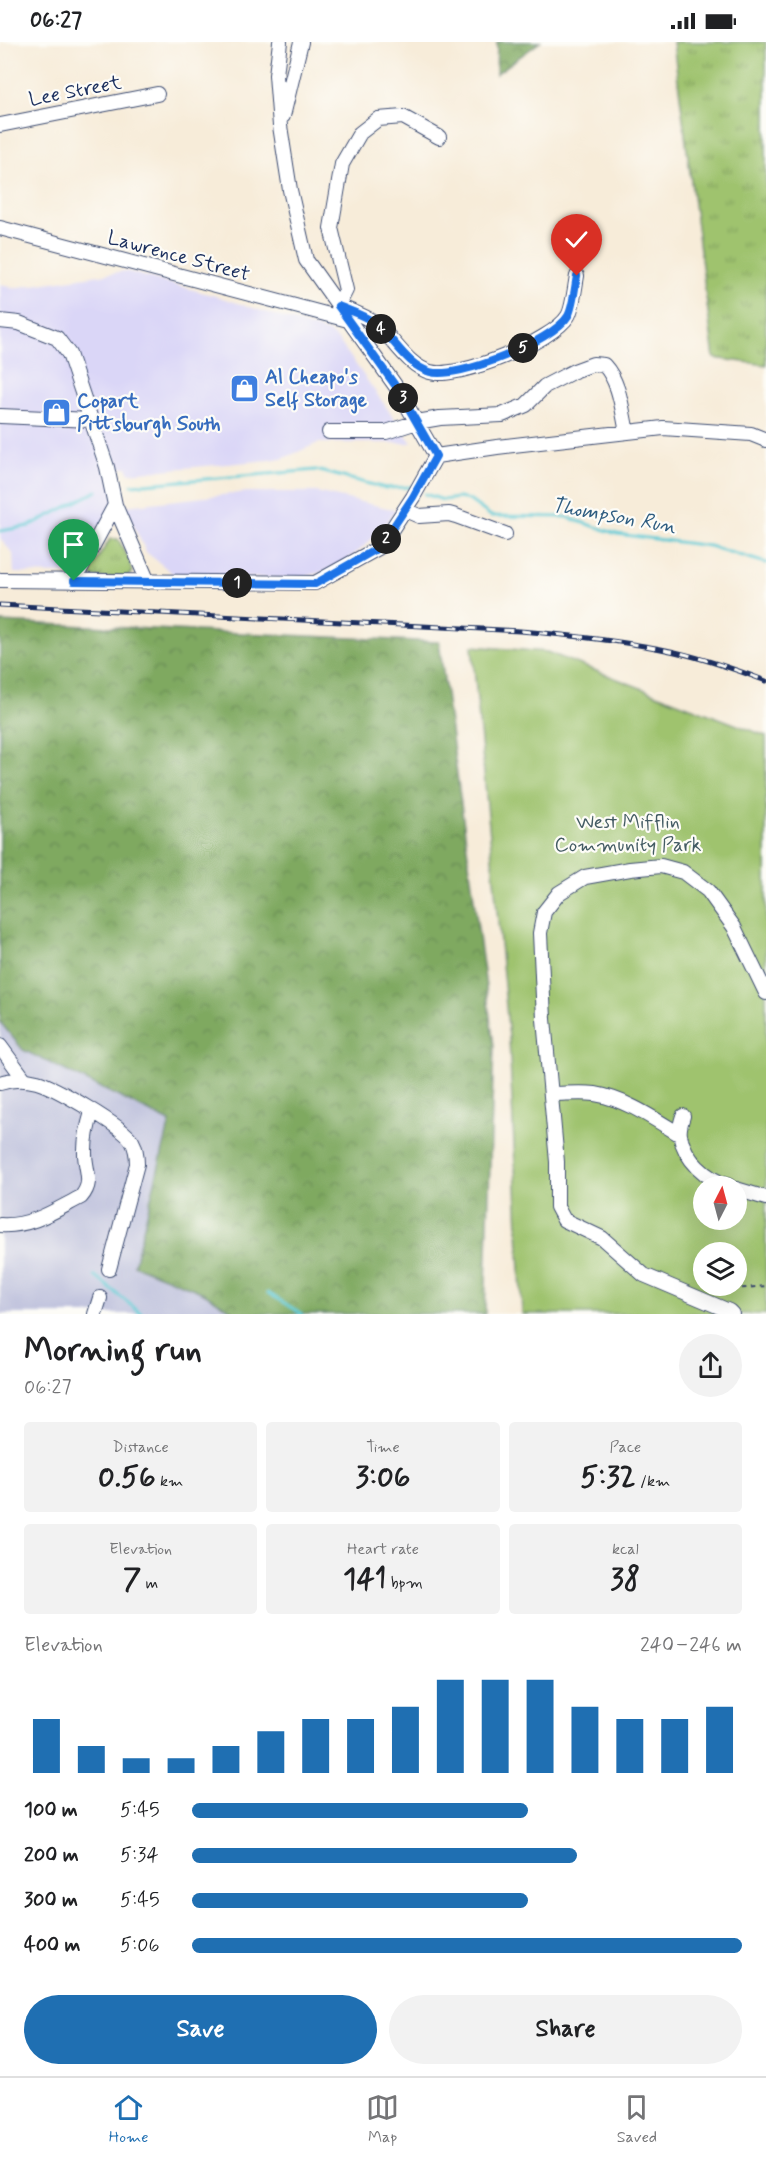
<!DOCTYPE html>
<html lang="en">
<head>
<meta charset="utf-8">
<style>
  :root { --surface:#fff; --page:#f2f2f2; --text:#202124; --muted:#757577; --line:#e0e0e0; --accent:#1f6fb2 }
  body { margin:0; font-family:Mynerve,sans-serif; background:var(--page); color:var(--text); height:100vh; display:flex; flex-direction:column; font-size:22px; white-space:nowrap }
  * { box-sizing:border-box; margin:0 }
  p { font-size:20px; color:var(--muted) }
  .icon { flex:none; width:33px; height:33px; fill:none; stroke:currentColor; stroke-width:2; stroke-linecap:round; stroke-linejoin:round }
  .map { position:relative; height:1272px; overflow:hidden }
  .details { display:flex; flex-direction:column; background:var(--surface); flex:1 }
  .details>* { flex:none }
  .needle { width:39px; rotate:6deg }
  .fabs { position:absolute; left:693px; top:1134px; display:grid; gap:12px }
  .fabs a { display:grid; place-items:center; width:54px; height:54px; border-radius:50%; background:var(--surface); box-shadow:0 6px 24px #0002; font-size:30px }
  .pin { position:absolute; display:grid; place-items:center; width:51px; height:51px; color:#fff; margin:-62px -26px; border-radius:50% 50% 50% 0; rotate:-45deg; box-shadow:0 0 6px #0007 }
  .pin .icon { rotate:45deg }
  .km { position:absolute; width:30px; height:30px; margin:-15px; border-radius:50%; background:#222; color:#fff; font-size:16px; line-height:30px; text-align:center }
  .round { display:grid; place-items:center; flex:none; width:63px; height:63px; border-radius:32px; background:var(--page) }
  .head { display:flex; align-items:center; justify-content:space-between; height:102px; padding:0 24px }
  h1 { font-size:33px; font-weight:700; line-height:45px }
  .stats { display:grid; grid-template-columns:repeat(3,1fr); gap:9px; height:102px; padding:6px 24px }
  .stats div { display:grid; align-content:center; border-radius:6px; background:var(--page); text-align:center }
  .stats b { font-size:30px; font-weight:700 }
  .stats small { font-size:16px; font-weight:400 }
  .stats p { font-size:16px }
  .chart { height:168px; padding:12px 24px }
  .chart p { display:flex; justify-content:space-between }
  .chart svg { width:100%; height:108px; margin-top:6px; stroke:var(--accent); stroke-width:6 }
  .button { display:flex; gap:12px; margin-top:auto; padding:12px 24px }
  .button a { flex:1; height:69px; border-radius:36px; background:var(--accent); color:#fff; font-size:24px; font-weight:700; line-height:69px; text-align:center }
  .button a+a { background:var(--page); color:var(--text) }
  ul { padding:0 24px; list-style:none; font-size:20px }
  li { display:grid; grid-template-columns:96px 72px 1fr; align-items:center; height:45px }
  li i { height:15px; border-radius:8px; background:var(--accent) }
  .status { display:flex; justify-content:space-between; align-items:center; height:42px; padding:0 30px; background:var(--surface); direction:ltr }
  .status svg { height:16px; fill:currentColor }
  .tabs { display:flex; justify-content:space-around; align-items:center; height:84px; border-top:2px solid var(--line); background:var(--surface); font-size:16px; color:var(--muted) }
  .tabs a { display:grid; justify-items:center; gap:3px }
  .tabs .active { color:var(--accent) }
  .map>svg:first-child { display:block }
</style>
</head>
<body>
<div class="status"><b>06:27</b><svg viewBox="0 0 49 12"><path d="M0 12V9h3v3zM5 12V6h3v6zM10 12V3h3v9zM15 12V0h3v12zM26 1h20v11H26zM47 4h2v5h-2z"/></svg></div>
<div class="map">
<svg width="766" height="1272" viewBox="0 0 766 1272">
  <defs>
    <pattern id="grass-tufts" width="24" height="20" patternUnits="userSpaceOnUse" patternTransform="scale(1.5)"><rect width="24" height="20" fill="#9fc36e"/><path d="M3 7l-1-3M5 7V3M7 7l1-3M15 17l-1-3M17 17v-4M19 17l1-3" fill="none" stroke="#819f5e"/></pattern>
    <pattern id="forest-crowns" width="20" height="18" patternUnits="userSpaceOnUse" patternTransform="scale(1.5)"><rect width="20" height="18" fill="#7fa961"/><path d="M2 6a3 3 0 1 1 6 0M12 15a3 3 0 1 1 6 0" fill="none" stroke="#678a53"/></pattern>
  </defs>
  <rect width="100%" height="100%" fill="#fdfcf7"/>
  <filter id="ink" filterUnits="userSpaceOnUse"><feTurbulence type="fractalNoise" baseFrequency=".0167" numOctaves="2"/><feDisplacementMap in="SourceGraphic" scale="12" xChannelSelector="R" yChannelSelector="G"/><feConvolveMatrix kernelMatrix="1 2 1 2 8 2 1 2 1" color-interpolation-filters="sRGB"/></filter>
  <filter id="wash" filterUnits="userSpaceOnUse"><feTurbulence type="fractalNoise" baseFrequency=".008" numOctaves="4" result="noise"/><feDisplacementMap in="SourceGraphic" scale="24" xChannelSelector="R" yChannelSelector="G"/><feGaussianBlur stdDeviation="1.35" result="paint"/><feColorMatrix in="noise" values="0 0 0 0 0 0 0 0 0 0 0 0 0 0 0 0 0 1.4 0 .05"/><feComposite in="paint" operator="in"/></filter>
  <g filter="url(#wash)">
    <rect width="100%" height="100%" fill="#f7ecd9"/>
    <path fill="#dad6f7" d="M 126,229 L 219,255 L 330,291 L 339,299 L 412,401 L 318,401 L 282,417 L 129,431 L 127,425 L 115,427 L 125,464 L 248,450 L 316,450 L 396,468 L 376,493 L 361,507 L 343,521 L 325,529 L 299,536 L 177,535 L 146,510 L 131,478 L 99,484 L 68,532 L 14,531 L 13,512 L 0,496 L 0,242 L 13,246 Z"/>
    <path fill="#c0c2dd" d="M 0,980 L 23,1008 L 170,1080 L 134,1223 L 204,1251 L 237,1272 L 0,1272 Z"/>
    <path fill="url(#grass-tufts)" stroke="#5d7966" stroke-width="1.5" d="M 673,0 L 766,0 L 766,323 L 714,316 Z
      M 110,497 L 118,497 L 129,517 L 132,530 L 128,535 L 93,536 L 89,530 Z"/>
    <path fill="url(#forest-crowns)" stroke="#4d6c60" stroke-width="1.5" d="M 497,0 L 540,0 L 496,32 Z
      M 0,580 L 439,600 L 494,1004 L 485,1272 L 237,1272 L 204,1251 L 134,1223 L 170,1080 L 23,1008 L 0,980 Z"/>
    <path fill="#9fc36e" stroke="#5d7966" stroke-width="1.5" fill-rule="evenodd" d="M 472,604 L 547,610 L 766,694 L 766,1272 L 522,1272 L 509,996 ZM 704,1144 L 736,1144 L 736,1178 L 704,1178 ZM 704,1210 L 736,1210 L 736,1244 L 704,1244 Z"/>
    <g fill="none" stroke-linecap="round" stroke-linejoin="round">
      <path stroke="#5dc9d4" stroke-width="3" d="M 132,443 L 316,428 L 385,446 L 411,445
        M 425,452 L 443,458 L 459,456 L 469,458 L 491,474 L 566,475 L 617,492 L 709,504 L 766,521
        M 0,489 L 29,484 L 97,449
        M 95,1234 L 142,1272
        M 268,1251 L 302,1272"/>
    </g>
  </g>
  <g filter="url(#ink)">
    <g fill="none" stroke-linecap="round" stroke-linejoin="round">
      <defs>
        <path id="minor" d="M 280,0 L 276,33 L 280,84 L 290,148 L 306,218 L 397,346 L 436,414
          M 283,74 L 301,0
          M 0,83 L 157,52
          M 439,95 L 403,75 L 378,77 L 360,91 L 342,122 L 331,186 L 346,248 L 338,264 C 350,269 364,273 375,281 C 394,296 406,323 430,330 C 458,338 553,299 568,274 C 573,266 575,244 577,234
          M 0,186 L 348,278
          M 0,279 L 19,281 L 57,296 L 69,312 L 107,425 L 115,463
          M 0,374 L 91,378
          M 329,390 L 386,390 L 417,380 L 440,376 L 502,373 L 526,363 L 545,344 L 574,329 L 593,322 L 604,323 C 620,340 622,368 627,390
          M 436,414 L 497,405 L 663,386 L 751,392 L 766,398
          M 405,468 L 419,474 L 449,472 L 456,474 L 505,492
          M 0,538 L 315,541 L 380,505 L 413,455 L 436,414
          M 74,539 L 115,463 L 148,540
          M 0,1004 L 25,1038
          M 0,1041 C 12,1037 25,1037 37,1040 C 55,1045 122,1084 132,1099 C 136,1106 137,1114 137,1122 L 109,1227
          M 552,1052 C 566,1052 581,1050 595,1052 C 625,1057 653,1076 679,1092
          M 683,1074 C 681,1080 679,1088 680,1093 C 685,1118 706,1137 729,1144
          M 736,1147 L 766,1156
          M 0,1183 C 31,1185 54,1169 81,1155 C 95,1139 84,1127 85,1108 C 85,1095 88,1083 92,1070
          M 95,1272 L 100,1256
          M 732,1272 L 729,1269 L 644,1233 L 602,1196 L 564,1178 L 557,1165 L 557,1120 L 544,977 L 540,891 L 544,870 L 559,851 L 585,835 L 630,827 L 661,824 L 683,830 L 708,849 L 734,885 L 766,951"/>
      </defs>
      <use href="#minor" stroke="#3c4b70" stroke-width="16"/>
      <path stroke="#3c4b70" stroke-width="2" stroke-dasharray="4.5 4.5" stroke-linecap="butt" d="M 715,1249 L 766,1244"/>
      <use href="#minor" stroke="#fff" stroke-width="14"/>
      <defs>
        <path id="rail" d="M 0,563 L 520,589 C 567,593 614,598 661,607 C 697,614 732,626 766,639"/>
      </defs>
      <use href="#rail" stroke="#1b2f5e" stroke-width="5"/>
      <use href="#rail" stroke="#fdfcf7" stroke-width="3" stroke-dasharray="9" stroke-linecap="butt"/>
    </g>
  </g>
  <g fill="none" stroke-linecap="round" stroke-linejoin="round" filter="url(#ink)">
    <defs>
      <path id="route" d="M 74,539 L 315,542 L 380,505 L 413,455 L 436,414 L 397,346 L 338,264 C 350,269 364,273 375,281 C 394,296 406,323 430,330 C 458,338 553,299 568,274 C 573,266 575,244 577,234"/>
    </defs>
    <use href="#route" stroke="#fff" stroke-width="12"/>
    <use href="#route" stroke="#1a73e8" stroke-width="8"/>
  </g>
  <defs>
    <symbol id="shop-square" viewBox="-11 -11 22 22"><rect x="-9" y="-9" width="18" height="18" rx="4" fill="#3f7fe0" stroke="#fdfcf7"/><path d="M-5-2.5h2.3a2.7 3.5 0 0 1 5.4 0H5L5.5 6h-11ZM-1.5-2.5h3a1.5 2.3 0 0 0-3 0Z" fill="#fff"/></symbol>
  </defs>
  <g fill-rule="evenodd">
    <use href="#shop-square" x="228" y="330" width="33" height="33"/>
    <use href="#shop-square" x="40" y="354" width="33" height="33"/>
  </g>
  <g text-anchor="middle" stroke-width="4.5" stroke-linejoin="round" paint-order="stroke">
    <g font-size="20" fill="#1b2f5e" stroke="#fdfcf7">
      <text transform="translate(75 48) rotate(-11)" y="7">Lee Street</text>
      <text transform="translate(179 213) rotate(15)" y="7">Lawrence Street</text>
    </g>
    <g font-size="20" font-weight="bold" fill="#366cbe" stroke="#fdfcf7" text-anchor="start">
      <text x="265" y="341">Al Cheapo's<tspan x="265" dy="23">Self Storage</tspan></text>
      <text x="77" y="365">Copart<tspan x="77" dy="23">Pittsburgh South</tspan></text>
    </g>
    <g font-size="20" fill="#435b63" stroke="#fdfcf7">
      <text x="628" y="786">West Mifflin<tspan x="628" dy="23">Community Park</tspan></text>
    </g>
    <g font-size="21" font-style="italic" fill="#2f5d81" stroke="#fdfcf7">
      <text transform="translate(614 473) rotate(10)" y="7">Thompson Run</text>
    </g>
  </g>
</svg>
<div class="fabs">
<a><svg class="needle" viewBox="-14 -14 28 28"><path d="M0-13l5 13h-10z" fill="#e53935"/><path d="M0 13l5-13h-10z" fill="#757577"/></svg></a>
<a><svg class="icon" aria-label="layers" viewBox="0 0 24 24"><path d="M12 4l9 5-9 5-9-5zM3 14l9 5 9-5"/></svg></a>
</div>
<div class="pin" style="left:74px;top:539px;background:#1e9e55"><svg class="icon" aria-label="arrive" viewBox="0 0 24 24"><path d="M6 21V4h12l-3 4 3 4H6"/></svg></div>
<div class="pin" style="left:577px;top:234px;background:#d93025"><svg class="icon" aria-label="check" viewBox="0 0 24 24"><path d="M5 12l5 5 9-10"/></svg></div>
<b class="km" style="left:237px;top:541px">1</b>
<b class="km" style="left:386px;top:497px">2</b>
<b class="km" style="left:403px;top:356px">3</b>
<b class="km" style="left:381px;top:287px">4</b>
<b class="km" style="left:523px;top:306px">5</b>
</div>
<section class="details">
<div class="head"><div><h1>Morning run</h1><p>06:27</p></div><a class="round"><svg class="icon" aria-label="share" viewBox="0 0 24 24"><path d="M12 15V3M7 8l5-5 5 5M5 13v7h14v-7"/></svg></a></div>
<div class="stats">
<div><p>Distance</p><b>0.56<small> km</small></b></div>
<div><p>Time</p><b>3:06</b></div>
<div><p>Pace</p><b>5:32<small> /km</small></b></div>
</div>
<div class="stats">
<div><p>Elevation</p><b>7<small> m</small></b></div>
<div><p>Heart rate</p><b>141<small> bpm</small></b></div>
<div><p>kcal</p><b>38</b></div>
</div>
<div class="chart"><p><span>Elevation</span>240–246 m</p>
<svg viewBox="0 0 160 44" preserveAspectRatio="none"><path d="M5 44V22M15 44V33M25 44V38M35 44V38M45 44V33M55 44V27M65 44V22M75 44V22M85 44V17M95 44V6M105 44V6M115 44V6M125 44V17M135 44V22M145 44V22M155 44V17"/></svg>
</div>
<ul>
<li><b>100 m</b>5:45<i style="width:61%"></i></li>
<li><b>200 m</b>5:34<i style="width:70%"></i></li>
<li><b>300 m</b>5:45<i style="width:61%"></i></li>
<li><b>400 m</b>5:06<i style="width:100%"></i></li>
</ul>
<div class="button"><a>Save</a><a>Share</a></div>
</section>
<nav class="tabs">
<a class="active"><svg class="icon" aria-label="home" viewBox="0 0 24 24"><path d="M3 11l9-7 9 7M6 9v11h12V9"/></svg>Home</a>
<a><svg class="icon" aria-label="map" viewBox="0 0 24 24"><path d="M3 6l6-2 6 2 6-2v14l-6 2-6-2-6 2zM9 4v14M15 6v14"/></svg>Map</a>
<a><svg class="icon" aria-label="saved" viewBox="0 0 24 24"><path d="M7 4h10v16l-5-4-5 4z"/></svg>Saved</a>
</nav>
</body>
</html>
